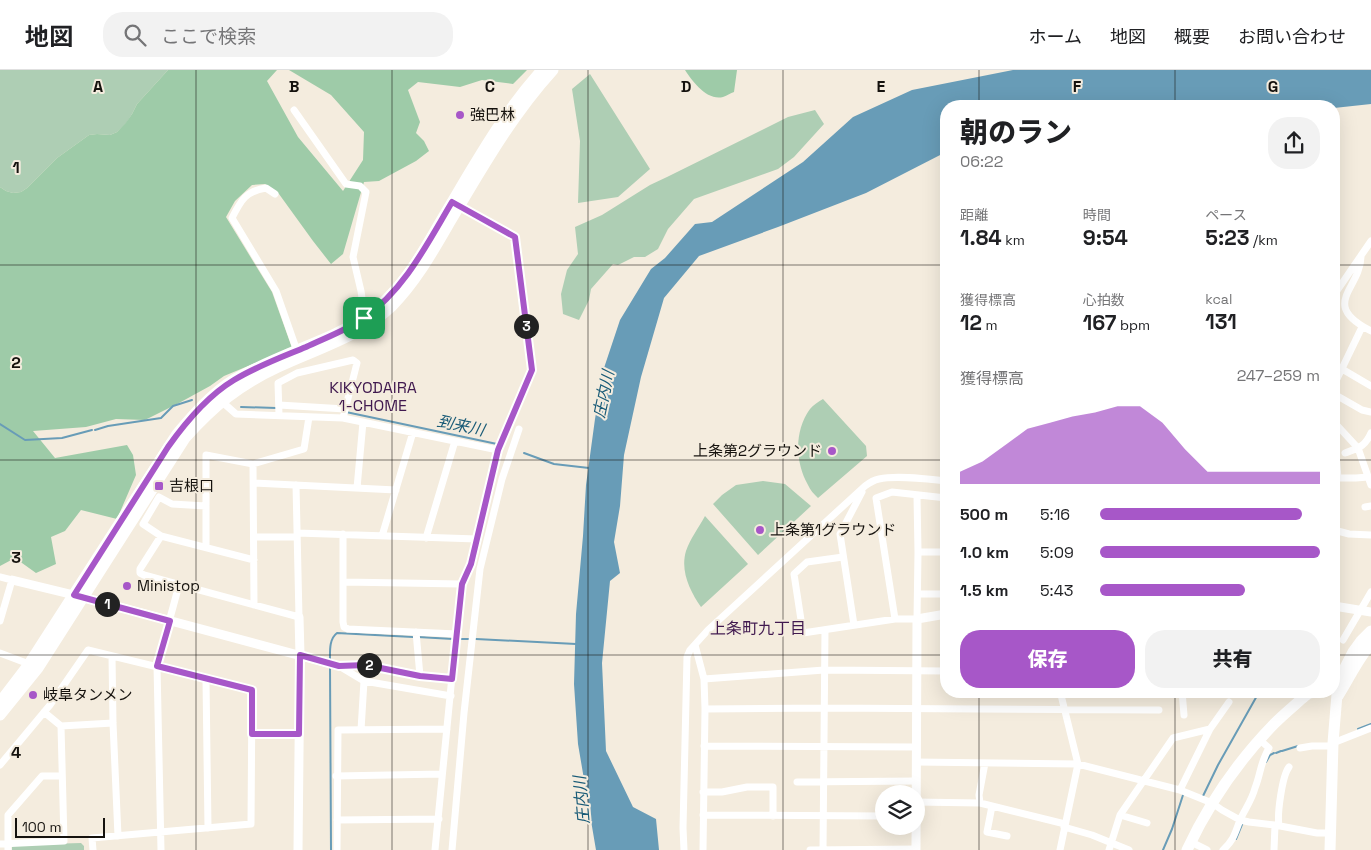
<!DOCTYPE html>
<html lang="ja">
<head>
<meta charset="utf-8">
<style>
  :root { --surface:#fff; --page:#f2f2f2; --text:#202124; --muted:#757577; --line:#e0e0e0; --accent:#a757c8 }
  body { margin:0; font-family:"Space Grotesk","Noto Sans JP",sans-serif; background:var(--page); color:var(--text); height:100vh; display:flex; flex-direction:column; font-size:19px; white-space:nowrap }
  * { box-sizing:border-box; margin:0 }
  p { font-size:16px; color:var(--muted) }
  .icon { flex:none; width:28px; height:28px; fill:none; stroke:currentColor; stroke-width:2; stroke-linecap:round; stroke-linejoin:round }
  .map { position:relative; flex:1; overflow:hidden }
  .side { position:absolute; left:940px; top:30px; width:400px; height:598px; display:flex; flex-direction:column; background:var(--surface); border-radius:20px; box-shadow:0 5px 20px #0002 }
  .side>* { flex:none }
  .buttons { position:absolute; left:875px; top:715px; display:grid; gap:10px }
  .buttons a { display:grid; place-items:center; width:50px; height:50px; border-radius:50%; background:var(--surface); box-shadow:0 5px 20px #0002; font-size:25px }
  .scale { position:absolute; left:15px; bottom:12px; width:90px; box-sizing:border-box; padding-left:5px; border:2px solid #15120e; border-top:0; font-size:14px; line-height:18px; white-space:nowrap; color:#15120e; -webkit-text-stroke:4px #f4ecde; paint-order:stroke }
  .pin { position:absolute; display:grid; place-items:center; width:42px; height:42px; color:#fff; margin:-21px; border-radius:10px; box-shadow:0 2px 8px #0006 }
  .km { position:absolute; width:25px; height:25px; margin:-12px; border-radius:50%; background:#222; color:#fff; font-size:14px; line-height:25px; text-align:center }
  .round { display:grid; place-items:center; flex:none; width:52px; height:52px; border-radius:20px; background:var(--page) }
  .summary { display:flex; align-items:center; justify-content:space-between; height:85px; padding:0 20px }
  h1 { font-size:28px; font-weight:800; line-height:38px }
  .figures { display:grid; grid-template-columns:repeat(3,1fr); gap:8px; height:85px; padding:5px 20px }
  .figures div { display:grid; align-content:center }
  .figures b { font-size:21px; font-weight:800 }
  .figures small { font-size:14px; font-weight:400 }
  .figures p { font-size:14px }
  .chart { height:140px; padding:10px 20px }
  .chart p { display:flex; justify-content:space-between }
  .chart svg { width:100%; height:90px; margin-top:5px; fill:var(--accent); opacity:.7 }
  .primary-button { display:flex; gap:10px; margin-top:auto; padding:10px 20px }
  .primary-button a { flex:1; height:58px; border-radius:20px; background:var(--accent); color:#fff; font-size:20px; font-weight:800; line-height:58px; text-align:center }
  .primary-button a+a { background:var(--page); color:var(--text) }
  ul { padding:0 20px; list-style:none; font-size:16px }
  li { display:grid; grid-template-columns:80px 60px 1fr; align-items:center; height:38px }
  li i { height:12px; border-radius:6px; background:var(--accent) }
  header { display:flex; align-items:center; gap:30px; box-sizing:border-box; height:70px; padding:0 25px; background:var(--surface); border-bottom:1px solid var(--line) }
  header strong { font-size:24px }
  nav { display:flex; gap:28px; margin-inline-start:auto; font-size:18px }
  .search { width:350px; height:45px; background:var(--page); display:flex; align-items:center; gap:12px; box-sizing:border-box; padding:0 18px; border-radius:20px; color:var(--muted); font-size:19px }
  .map>svg:first-child { display:block }
</style>
</head>
<body>
<header>
<strong>地図</strong>
<div class="search"><svg class="icon" aria-label="search" viewBox="0 0 24 24"><circle cx="10" cy="10" r="6"/><path d="M15 15l6 6"/></svg>ここで検索</div>
<nav><a>ホーム</a><a>地図</a><a>概要</a><a>お問い合わせ</a></nav>
</header>
<div class="map">
<svg width="1371" height="780" viewBox="0 0 1371 780">
  <rect width="100%" height="100%" fill="#f4ecde"/>
  <path fill="#aeceb4" d="M 0,0 L 168,0 L 137,34 L 132,44 L 125,55 L 117,62 L 110,65 L 97,64 L 89,65 L 57,88 L 27,118 L 21,122 L 13,123 L 6,121 L 0,117 Z
    M 590,4 L 650,99 L 618,127 L 578,133 L 580,71 L 572,19 Z
    M 815,40 L 824,54 L 794,87 L 778,99 L 694,129 L 668,159 L 658,179 L 645,187 L 634,187 L 618,195 L 613,194 L 591,219 L 589,230 L 579,250 L 563,244 L 561,224 L 567,200 L 578,184 L 575,157 L 602,145 L 650,115 L 667,107 L 788,47 Z
    M 823,329 L 866,376 L 867,386 L 818,428 C 814,424 810,420 808,415 C 795,392 794,361 810,339 C 813,335 818,332 823,329 Z
    M 763,411 L 785,414 L 811,436 L 758,485 L 713,434 L 722,425 L 736,415 Z
    M 705,446 L 748,494 L 701,537 C 690,521 680,501 686,481 C 690,469 699,457 705,446 Z
    M 81,773 L 84,776 L 84,780 L 12,780 L 12,777 L 14,775 Z"/>
  <path fill="#9ecba8" d="M 168,0 L 277,0 L 267,11 L 298,67 L 343,121 L 363,90 L 364,62 L 331,25 L 289,0 L 527,0 L 513,14 L 482,10 L 460,17 L 418,12 L 408,20 L 420,52 L 416,63 L 424,71 L 429,81 L 416,91 L 379,111 L 364,112 L 343,184 L 331,194 L 313,171 L 279,124 L 265,114 L 252,115 L 235,131 L 226,147 L 272,222 L 292,278 L 224,306 L 210,316 L 179,333 L 145,350 L 116,349 L 86,357 L 33,361 L 55,388 L 127,375 L 133,385 L 136,405 L 117,449 L 81,440 L 65,461 L 51,467 L 56,494 L 36,503 L 15,488 L 0,496 L 0,117 L 6,121 L 13,123 L 21,122 L 27,118 L 57,88 L 89,65 L 97,64 L 110,65 L 117,62 L 125,54 L 132,44 L 137,34 Z
    M 685,0 L 737,0 L 734,22 C 731,23 726,26 723,27 C 707,31 692,11 685,0 Z"/>
  <path fill="#689cb7" d="M 1013,0 L 1371,0 L 1371,34 L 1334,38 L 1334,36 L 946,36 L 946,82 L 866,123 L 778,157 L 699,186 L 664,228 L 641,307 L 624,385 L 620,436 L 614,472 L 620,503 L 610,511 L 602,593 L 606,681 L 633,737 L 656,749 L 659,780 L 596,780 L 578,674 L 574,614 L 576,544 L 583,466 L 586,415 L 595,349 L 604,298 L 620,250 L 651,199 L 665,188 L 695,154 L 712,152 L 803,92 L 853,47 L 912,20 Z"/>
  <g fill="none" stroke-linecap="round" stroke-linejoin="round">
    <path stroke="#689cb7" stroke-width="2" d="M 241,337 L 276,338
      M 346,342 L 497,374
      M 0,354 L 25,370 L 62,368 L 92,360
      M 95,360 L 108,356 L 161,348 L 173,336 L 192,330
      M 524,383 L 554,394 L 589,398
      M 418,567 L 453,569
      M 458,569 L 471,569
      M 476,569 L 576,574
      M 330,590 C 330,581 329,569 337,563 L 413,567
      M 330,597 L 331,780
      M 1358,659 L 1371,654
      M 1282,681 L 1298,676
      M 1276,683 L 1281,681
      M 1266,692 L 1270,685 L 1274,683
      M 1203,726 L 1218,695 L 1258,624
      M 1236,769 L 1243,752
      M 1163,780 L 1172,759 L 1183,725"/>
    <path stroke="#fff" stroke-width="7" d="M 294,40 L 346,114 L 360,116 L 366,122 L 353,187 L 361,221 L 365,248
      M 275,124 L 266,118 C 246,121 241,130 232,148 L 276,221 L 297,281
      M 457,134 L 515,167 L 532,300 L 498,380
      M 1361,187 C 1360,220 1319,234 1371,261
      M 1334,225 L 1371,171
      M 1342,299 L 1371,316
      M 1334,315 L 1362,257
      M 1334,324 L 1362,340 L 1371,342
      M 220,330 L 236,344 L 343,348 L 498,380 L 471,494 L 461,514 L 435,780
      M 279,335 L 345,339
      M 279,345 L 278,313 L 297,303 L 353,290 L 357,293 L 343,348
      M 1334,352 L 1358,378 L 1371,415
      M 1345,383 C 1358,378 1365,377 1371,363
      M 1336,384 L 1338,408
      M 253,394 L 254,535
      M 1334,408 L 1356,408 L 1368,407
      M 254,413 L 396,420
      M 357,418 L 363,352
      M 1365,437 L 1371,436
      M 1334,458 L 1334,460 L 1349,464 L 1371,465
      M 297,463 L 477,469
      M 343,464 L 343,552 L 344,557 L 348,559 L 457,564
      M 161,466 L 143,454 L 159,427 L 172,434 L 206,436
      M 382,466 L 413,362
      M 254,467 L 297,467
      M 426,468 L 455,371
      M 206,477 L 206,385 L 253,394 L 304,379 L 309,347
      M 918,482 L 946,482
      M 843,487 L 807,492 L 794,504 L 803,563 L 895,549 L 917,549 L 918,482 L 917,426
      M 254,490 L 161,466 L 140,499 L 140,503 L 144,505 L 299,547 L 296,415
      M 0,507 L 12,510 L 0,551
      M 344,512 L 461,514
      M 918,524 L 946,524
      M 895,549 L 876,428 L 892,422 L 946,428
      M 854,555 L 840,464 L 862,422
      M 416,562 L 420,606
      M 1343,570 L 1371,522
      M 695,575 L 704,609 L 705,639 L 703,780
      M 0,583 L 29,594
      M 112,586 L 113,653 L 118,766
      M 339,596 L 364,611 L 451,626
      M 339,596 L 366,595 L 420,606 L 452,609
      M 704,609 L 824,600 L 946,601
      M 206,610 L 208,758
      M 1182,621 L 1184,645
      M 705,639 L 824,638 L 1159,640
      M 44,642 L 61,656
      M 361,660 L 364,611
      M 252,664 L 299,664
      M 1333,673 L 1371,658
      M 704,676 L 916,677
      M 1300,678 L 1312,676 L 1333,676
      M 916,692 L 1078,694 L 1180,720 L 1212,733 L 1222,740 L 1240,750 L 1249,752 L 1275,755 L 1317,763 L 1330,763
      M 0,695 L 50,635 L 88,580 L 252,620 L 251,754 L 92,768 L 93,780
      M 336,706 L 442,704
      M 797,712 L 916,711
      M 1180,720 L 1210,659
      M 703,722 L 722,722 L 747,717 L 773,717 L 773,746
      M 916,732 L 980,733 L 1065,754
      M 980,733 L 979,725 L 985,693
      M 992,736 L 987,762 L 1007,766
      M 703,745 L 884,746
      M 1120,745 L 1147,753
      M 337,750 L 439,749
      M 1279,755 C 1277,745 1282,706 1289,697
      M 1064,757 L 1092,765 L 1129,780
      M 1191,772 L 1207,780
      M 0,774 L 64,771 L 61,656 L 113,653
      M 8,780 L 8,745 L 42,706 L 62,706
      M 161,780 L 157,596 L 179,515
      M 337,780 L 338,660 L 447,659
      M 452,780 L 464,643 L 480,499 L 502,409 L 519,359
      M 684,780 L 683,758 L 687,587 L 690,580 L 708,560 L 865,416 C 869,413 874,410 879,409 C 897,405 927,409 946,411
      M 810,780 L 916,779
      M 823,780 L 825,560
      M 1060,780 L 1078,694 L 1060,621
      M 1109,780 L 1120,745 L 1173,668 L 1210,659 L 1229,632
      M 1223,780 C 1234,770 1235,763 1240,750 C 1245,739 1252,730 1255,718 C 1261,703 1260,693 1269,678 L 1260,670
      M 1274,780 L 1275,755"/>
    <path stroke="#fff" stroke-width="9" d="M 12,510 L 74,525 L 339,596
      M 1334,536 L 1371,542
      M 298,780 L 300,585 L 299,547
      M 916,780 L 917,549 L 946,544"/>
    <path stroke="#fff" stroke-width="11" d="M 1335,617 L 1353,582 L 1361,571 L 1371,561
      M 1338,626 C 1349,609 1357,590 1371,574
      M 0,632 L 29,594 L 177,364 C 194,344 212,323 235,309 C 267,291 302,279 335,264 C 353,255 371,246 385,231 C 411,206 427,174 445,144 C 475,94 503,43 542,0
      M 0,645 L 38,598 L 185,368 C 214,336 239,315 278,297 C 316,279 359,267 391,237 C 416,212 433,181 451,150 C 482,98 512,45 553,0
      M 1187,780 C 1209,733 1238,691 1274,654 C 1284,644 1295,635 1305,626 L 1309,623 L 1323,621
      M 1330,780 L 1333,673 L 1338,612"/>
  </g>
  <g fill="none" stroke-linecap="round" stroke-linejoin="round">
    <defs>
      <path id="route" d="M 452,132 L 515,167 L 532,300 L 498,380 L 471,494 L 462,514 L 452,609 L 420,606 L 366,595 L 339,596 L 300,585 L 299,664 L 252,664 L 252,620 L 157,596 L 170,551 L 74,525 L 168,377 C 185,353 209,325 234,310 C 257,296 282,287 306,277 C 325,268 347,260 364,248 C 405,219 427,174 452,132 Z"/>
    </defs>
    <use href="#route" stroke="#fff" stroke-width="10"/>
    <use href="#route" stroke="#a757c8" stroke-width="6"/>
  </g>
  <path fill="none" stroke="#15120e" stroke-width="1" stroke-opacity="0.55" d="M 196,0 L 196,780M 392,0 L 392,780M 588,0 L 588,780M 783,0 L 783,780M 979,0 L 979,36M 1175,0 L 1175,36M 0,195 L 946,195M 1334,195 L 1371,195M 0,390 L 946,390M 1334,390 L 1371,390M 0,585 L 946,585M 1334,585 L 1371,585M 979,621 L 979,780M 1175,621 L 1175,780"/>
  <g fill="#a757c8" stroke="#f4ecde" stroke-width="2">
    <circle cx="460" cy="45" r="5"/>
    <circle cx="832" cy="381" r="5"/>
    <rect x="154" y="411" width="10" height="10" rx="2.5"/>
    <circle cx="760" cy="460" r="5"/>
    <circle cx="127" cy="516" r="5"/>
    <circle cx="33" cy="625" r="5"/>
  </g>
  <g text-anchor="middle" stroke-width="4" stroke-linejoin="round" paint-order="stroke">
    <g font-size="15" fill="#15120e" stroke="#f4ecde" text-anchor="start">
      <text x="470" y="50">強巴林</text>
      <text x="822" y="386" text-anchor="end">上条第2グラウンド</text>
      <text x="169" y="421">吉根口</text>
      <text x="770" y="465">上条第1グラウンド</text>
      <text x="137" y="521">Ministop</text>
      <text x="43" y="630">岐阜タンメン</text>
    </g>
    <g font-size="16" fill="#40194f" stroke="#f4ecde">
      <text x="373" y="323">KIKYODAIRA<tspan x="373" dy="18">1-CHOME</tspan></text>
      <text x="758" y="564">上条町九丁目</text>
    </g>
    <g font-size="16" font-style="italic" fill="#195b77" stroke="#f4ecde">
      <text transform="translate(603 324) rotate(-78)" y="6">庄内川</text>
      <text transform="translate(461 355) rotate(12)" y="6">到来川</text>
      <text transform="translate(581 730) rotate(-95)" y="6">庄内川</text>
    </g>
  </g>
  <g font-size="16" text-anchor="middle" font-weight="bold" fill="#15120e" stroke="#f4ecde" stroke-width="4" stroke-linejoin="round" paint-order="stroke">
    <text x="98" y="22">A</text>
    <text x="294" y="22">B</text>
    <text x="490" y="22">C</text>
    <text x="686" y="22">D</text>
    <text x="881" y="22">E</text>
    <text x="1077" y="22">F</text>
    <text x="1273" y="22">G</text>
    <text x="16" y="103">1</text>
    <text x="16" y="298">2</text>
    <text x="16" y="493">3</text>
    <text x="16" y="688">4</text>
  </g>
</svg>
<div class="buttons">
<a><svg class="icon" aria-label="layers" viewBox="0 0 24 24"><path d="M12 4l9 5-9 5-9-5zM3 14l9 5 9-5"/></svg></a>
</div>
<div class="scale">100 m</div>
<div class="pin" style="left:364px;top:248px;background:#1e9e55"><svg class="icon" aria-label="arrive" viewBox="0 0 24 24"><path d="M6 21V4h12l-3 4 3 4H6"/></svg></div>
<b class="km" style="left:107px;top:534px">1</b>
<b class="km" style="left:369px;top:595px">2</b>
<b class="km" style="left:526px;top:256px">3</b>
<section class="side">
<div class="summary"><div><h1>朝のラン</h1><p>06:22</p></div><a class="round"><svg class="icon" aria-label="share" viewBox="0 0 24 24"><path d="M12 15V3M7 8l5-5 5 5M5 13v7h14v-7"/></svg></a></div>
<div class="figures">
<div><p>距離</p><b>1.84<small> km</small></b></div>
<div><p>時間</p><b>9:54</b></div>
<div><p>ペース</p><b>5:23<small> /km</small></b></div>
</div>
<div class="figures">
<div><p>獲得標高</p><b>12<small> m</small></b></div>
<div><p>心拍数</p><b>167<small> bpm</small></b></div>
<div><p>kcal</p><b>131</b></div>
</div>
<div class="chart"><p><span>獲得標高</span>247–259 m</p>
<svg viewBox="0 0 160 44" preserveAspectRatio="none"><path d="M0 44V38L10 33L20 25L30 17L40 14L50 11L60 9L70 6L80 6L90 14L100 27L110 38L120 38L130 38L140 38L150 38L160 38V44z"/></svg>
</div>
<ul>
<li><b>500 m</b>5:16<i style="width:92%"></i></li>
<li><b>1.0 km</b>5:09<i style="width:100%"></i></li>
<li><b>1.5 km</b>5:43<i style="width:66%"></i></li>
</ul>
<div class="primary-button"><a>保存</a><a>共有</a></div>
</section>
</div>
</body>
</html>
